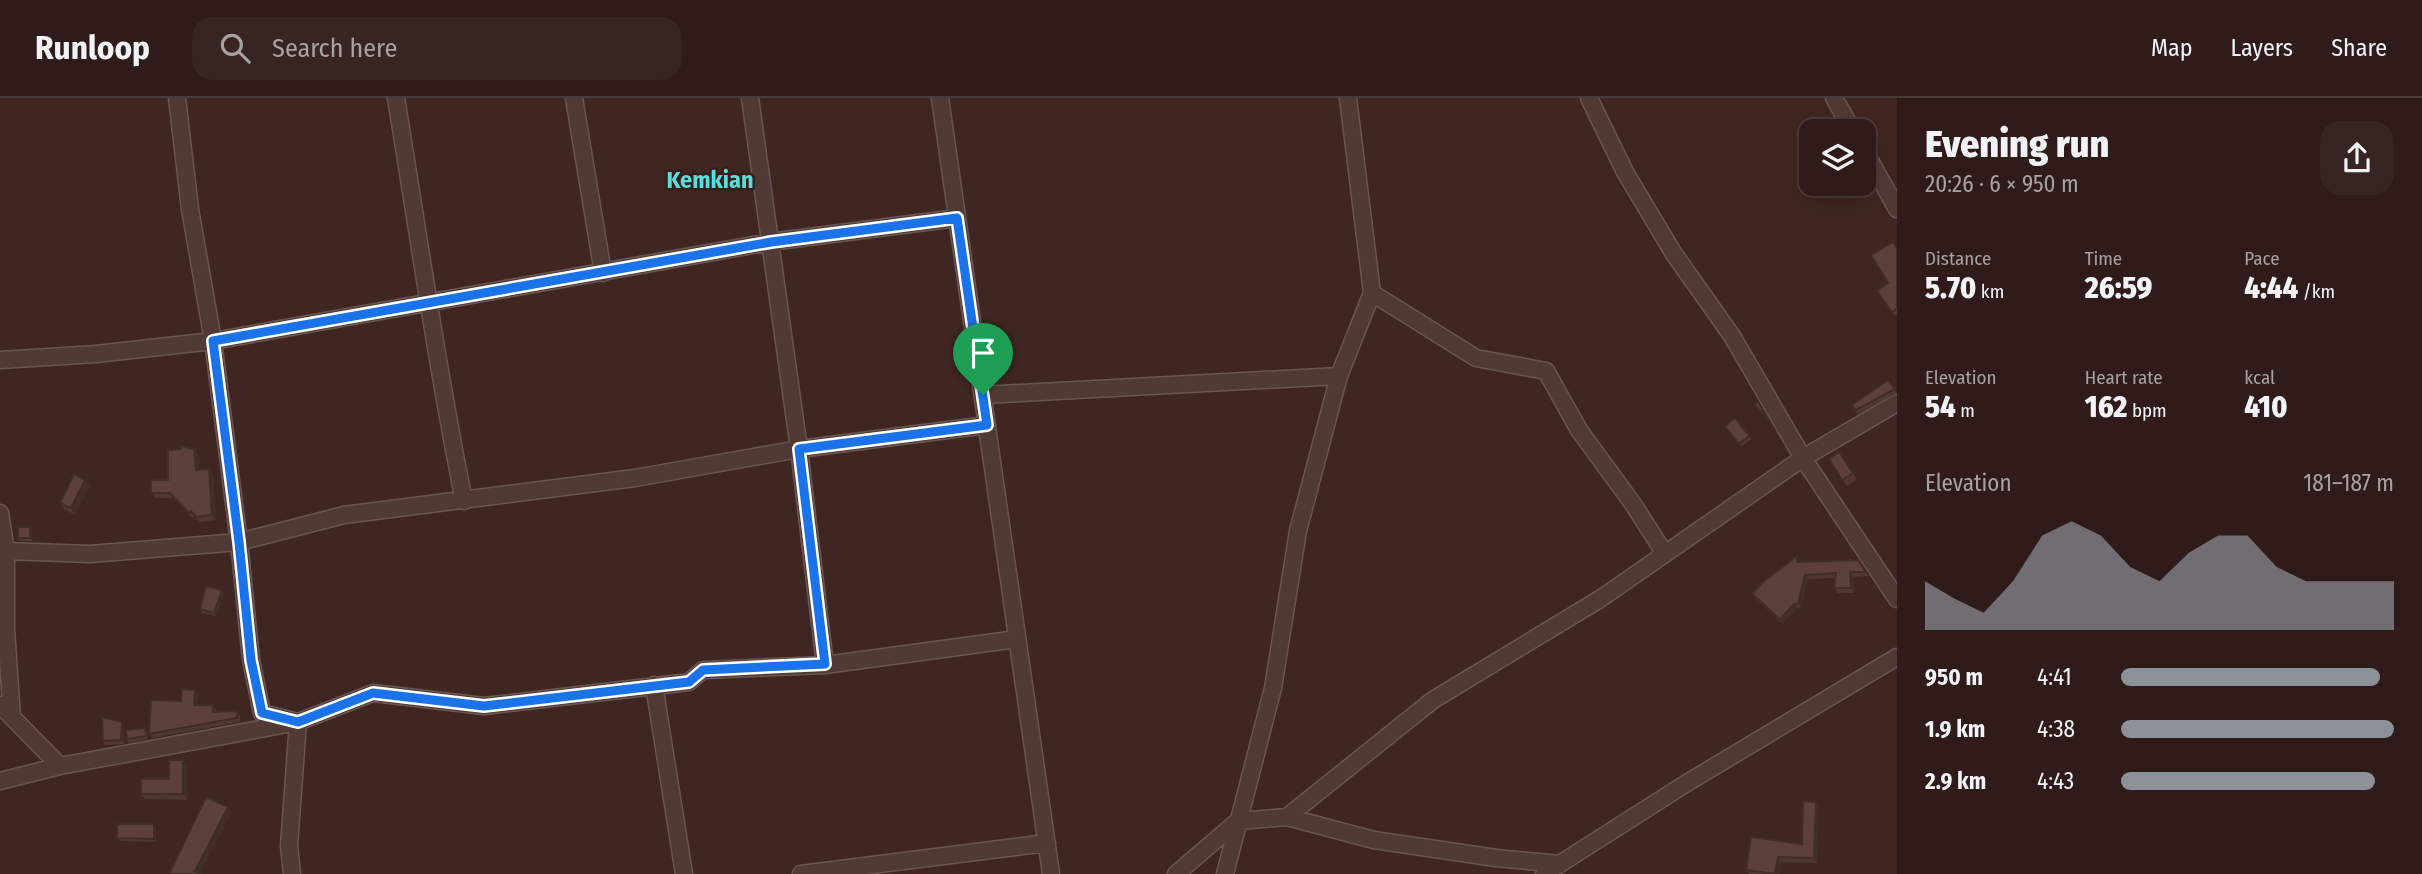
<!DOCTYPE html>
<html lang="en">
<head>
<meta charset="utf-8">
<style>
  :root { --surface:#2f1c1a; --page:#372523; --text:#f1f3f6; --muted:#a7a1a2; --line:#4a3a39; --accent:#8c9099 }
  body { margin:0; font-family:"Fira Sans Condensed",sans-serif; background:var(--page); color:var(--text); height:100vh; display:flex; flex-direction:column; font-size:26px; white-space:nowrap }
  * { box-sizing:border-box; margin:0 }
  p { font-size:23px; color:var(--muted) }
  .icon { flex:none; width:38px; height:38px; fill:none; stroke:currentColor; stroke-width:2; stroke-linecap:round; stroke-linejoin:round }
  .map { position:relative; flex:1; overflow:hidden }
  .sheet { display:flex; flex-direction:column; background:var(--surface); width:525px }
  .sheet>* { flex:none }
  .fabs { position:absolute; left:1799px; top:21px; display:grid; gap:14px }
  .fabs a { display:grid; place-items:center; width:77px; height:77px; border-radius:14px; background:var(--surface); box-shadow:0 7px 28px #0002,0 0 0 2px var(--line); font-size:35px }
  .pin { position:absolute; display:grid; place-items:center; width:60px; height:60px; color:#fff; margin:-72px -30px; border-radius:50% 50% 50% 0; rotate:-45deg; box-shadow:0 0 7px #0007 }
  .pin .icon { rotate:45deg }
  .round { display:grid; place-items:center; flex:none; width:74px; height:74px; border-radius:21px; background:var(--page) }
  .summary { display:flex; align-items:center; justify-content:space-between; height:119px; padding:0 28px }
  h1 { font-size:38px; font-weight:800; line-height:52px }
  .figures { display:grid; grid-template-columns:repeat(3,1fr); gap:10px; height:119px; padding:7px 28px }
  .figures div { display:grid; align-content:center }
  .figures b { font-size:30px; font-weight:800 }
  .figures small { font-size:19px; font-weight:400 }
  .figures p { font-size:19px }
  .chart { height:196px; padding:14px 28px }
  .chart p { display:flex; justify-content:space-between }
  .chart svg { width:100%; height:126px; margin-top:7px; fill:var(--accent); opacity:.7 }
  ul { padding:0 28px; list-style:none; font-size:23px }
  li { display:grid; grid-template-columns:112px 84px 1fr; align-items:center; height:52px }
  li i { height:18px; border-radius:9px; background:var(--accent) }
  header { display:flex; align-items:center; gap:42px; box-sizing:border-box; height:98px; padding:0 35px; background:var(--surface); border-bottom:2px solid var(--line) }
  header strong { font-size:33px }
  nav { display:flex; gap:38px; margin-inline-start:auto; font-size:24px }
  .search { width:490px; height:63px; background:var(--page); display:flex; align-items:center; gap:18px; box-sizing:border-box; padding:0 24px; border-radius:21px; color:var(--muted); font-size:26px }
  main { display:flex; flex:1; min-height:0 }
  .map>svg:first-child { display:block }
</style>
</head>
<body>
<header>
<strong>Runloop</strong>
<div class="search"><svg class="icon" aria-label="search" viewBox="0 0 24 24"><circle cx="10" cy="10" r="6"/><path d="M15 15l6 6"/></svg>Search here</div>
<nav><a>Map</a><a>Layers</a><a>Share</a></nav>
</header>
<main>
<div class="map">
<svg width="1897" height="776" viewBox="0 0 1897 776">
  <rect width="100%" height="100%" fill="#3f2622"/>
  <g fill="none" stroke-linecap="round" stroke-linejoin="round">
    <defs>
      <path id="street" d="M 177,0 L 190,111 L 213,243 L 239,444 L 251,562 L 262,615 L 298,624 L 289,748 L 292,776
        M 396,0 C 418,134 437,269 464,403
        M 574,0 L 603,175
        M 750,0 L 799,351 L 825,567
        M 940,0 L 1051,776
        M 1589,0 L 1625,74 L 1674,156 L 1732,238 L 1803,360 L 1897,501
        M 1834,0 L 1853,33
        M 1864,52 L 1897,111
        M 1372,195 L 1476,260 L 1546,273 L 1579,332 L 1633,406 L 1665,456
        M 0,262 L 96,256 L 213,243 L 770,144 L 957,120
        M 983,297 L 1339,278
        M 0,415 L 6,453 L 6,531 L 12,619
        M 6,453 L 90,456 L 239,444 L 344,417 L 635,380 L 799,351 L 987,327
        M 654,587 L 684,776
        M 0,607 L 60,668
        M 0,683 L 60,668 L 298,624 L 373,595 L 484,608 L 689,584 L 703,572 L 825,567 L 1017,541
        M 1287,719 L 1433,602 L 1600,501 L 1803,360 L 1897,305
        M 801,776 L 1047,745
        M 1176,776 L 1238,723 L 1287,719 L 1374,742 L 1496,760 L 1560,766
        M 1225,776 L 1273,590 L 1298,433 L 1339,278 L 1372,195 L 1348,0
        M 1544,776 L 1690,683 L 1897,559"/>
    </defs>
    <use href="#street" stroke="#6a5551" stroke-width="19"/>
    <use href="#street" stroke="#4f3a36" stroke-width="16"/>
  </g>
  <path fill="#503733" d="M 1897,150 L 1897,216 L 1895,218 L 1877,193 L 1888,185 Z
    M 1888,282 L 1897,295 L 1858,316 L 1852,307 Z
    M 1735,320 L 1751,341 L 1742,349 L 1725,328 Z
    M 1839,354 L 1857,381 L 1847,388 L 1829,361 Z
    M 198,356 L 199,371 L 209,371 L 213,376 L 216,422 L 200,424 L 194,418 L 192,420 L 173,400 L 155,400 L 151,395 L 168,382 Z
    M 85,382 L 90,388 L 75,417 L 64,411 L 60,405 Z
    M 30,429 L 32,432 L 32,443 L 20,443 L 18,440 Z
    M 1858,462 L 1869,478 L 1854,479 L 1854,495 L 1838,495 L 1834,490 L 1835,480 L 1808,481 L 1801,511 L 1797,510 L 1783,526 L 1755,500 L 1752,496 L 1800,463 L 1800,464 Z
    M 224,495 L 216,518 L 202,515 L 200,511 Z
    M 195,592 L 198,596 L 197,607 L 216,611 L 216,614 L 240,617 L 240,624 L 152,640 L 149,636 Z
    M 124,627 L 124,646 L 105,647 L 103,643 Z
    M 145,630 L 147,633 L 148,641 L 129,645 L 127,641 Z
    M 187,667 L 187,702 L 145,701 L 141,696 L 169,681 Z
    M 1819,709 L 1817,765 L 1782,764 L 1780,776 L 1749,776 L 1746,772 L 1802,746 Z
    M 154,726 L 156,729 L 156,744 L 120,743 L 117,740 Z"/>
  <path fill="#412d29" d="M 194,351 L 198,356 L 200,377 L 196,372 Z
    M 209,371 L 213,376 L 216,422 L 212,417 Z
    M 85,382 L 90,388 L 75,417 L 71,410 Z
    M 30,429 L 32,432 L 32,443 L 30,440 Z
    M 1850,474 L 1854,479 L 1854,495 L 1851,490 Z
    M 1805,477 L 1808,481 L 1801,511 L 1798,506 Z
    M 222,492 L 224,495 L 216,518 L 214,515 Z
    M 1794,506 L 1797,510 L 1783,526 L 1780,521 Z
    M 195,592 L 198,596 L 197,611 L 194,607 Z
    M 122,624 L 124,627 L 124,646 L 121,642 Z
    M 183,662 L 187,667 L 187,702 L 183,696 Z
    M 1816,704 L 1819,709 L 1817,765 L 1814,760 Z
    M 228,709 L 232,714 L 200,776 L 195,773 Z
    M 154,726 L 156,729 L 156,744 L 154,741 Z
    M 1778,759 L 1782,764 L 1780,776 L 1775,776 Z"/>
  <path fill="#5d403b" stroke="#412d29" stroke-width="2" d="M 1893,144 L 1897,151 L 1897,210 L 1892,214 L 1877,193 L 1888,185 L 1871,157 Z
    M 1888,282 L 1895,291 L 1856,312 L 1852,307 Z
    M 1758,304 L 1769,322 L 1754,306 Z
    M 1735,320 L 1749,338 L 1739,346 L 1725,328 Z
    M 181,348 L 194,351 L 196,372 L 209,371 L 212,417 L 196,419 L 191,413 L 189,415 L 170,395 L 151,395 L 151,382 L 168,382 L 168,352 L 181,351 Z
    M 1839,354 L 1853,375 L 1842,382 L 1829,361 Z
    M 74,376 L 85,382 L 71,410 L 60,405 Z
    M 18,429 L 30,429 L 30,440 L 18,440 Z
    M 1797,458 L 1797,464 L 1858,462 L 1866,474 L 1850,474 L 1851,490 L 1834,490 L 1836,475 L 1805,477 L 1798,506 L 1794,506 L 1780,521 L 1752,496 L 1764,483 Z
    M 206,488 L 222,492 L 214,515 L 200,511 Z
    M 182,591 L 195,592 L 194,607 L 213,607 L 213,614 L 237,613 L 237,620 L 149,636 L 151,602 L 181,603 Z
    M 102,619 L 122,624 L 121,642 L 103,643 Z
    M 145,630 L 146,638 L 127,641 L 126,632 Z
    M 169,662 L 183,662 L 183,696 L 141,696 L 141,681 L 169,681 Z
    M 206,699 L 228,709 L 195,773 L 202,776 L 169,776 Z
    M 1803,703 L 1816,704 L 1814,760 L 1778,759 L 1775,776 L 1746,772 L 1751,739 L 1802,746 Z
    M 117,726 L 154,726 L 154,741 L 117,740 Z"/>
  <g fill="none" stroke-linecap="round" stroke-linejoin="round">
    <defs>
      <path id="route" d="M 957,120 L 987,327 L 799,351 L 825,566 L 703,572 L 689,584 L 484,608 L 373,595 L 298,624 L 262,615 L 251,562 L 239,444 L 213,243 L 771,144 Z"/>
    </defs>
    <use href="#route" stroke="#fff" stroke-width="14"/>
    <use href="#route" stroke="#1a73e8" stroke-width="9"/>
  </g>
  <g text-anchor="middle" stroke-width="5" stroke-linejoin="round" paint-order="stroke">
    <g font-size="24" font-weight="bold" fill="#5adcdd" stroke="#341f1b">
      <text x="710" y="90">Kemkian</text>
    </g>
  </g>
</svg>
<div class="fabs">
<a><svg class="icon" aria-label="layers" viewBox="0 0 24 24"><path d="M12 4l9 5-9 5-9-5zM3 14l9 5 9-5"/></svg></a>
</div>
<div class="pin" style="left:983px;top:297px;background:#1e9e55"><svg class="icon" aria-label="arrive" viewBox="0 0 24 24"><path d="M6 21V4h12l-3 4 3 4H6"/></svg></div>
</div>
<section class="sheet">
<div class="summary"><div><h1>Evening run</h1><p>20:26 · 6 × 950 m</p></div><a class="round"><svg class="icon" aria-label="share" viewBox="0 0 24 24"><path d="M12 15V3M7 8l5-5 5 5M5 13v7h14v-7"/></svg></a></div>
<div class="figures">
<div><p>Distance</p><b>5.70<small> km</small></b></div>
<div><p>Time</p><b>26:59</b></div>
<div><p>Pace</p><b>4:44<small> /km</small></b></div>
</div>
<div class="figures">
<div><p>Elevation</p><b>54<small> m</small></b></div>
<div><p>Heart rate</p><b>162<small> bpm</small></b></div>
<div><p>kcal</p><b>410</b></div>
</div>
<div class="chart"><p><span>Elevation</span>181–187 m</p>
<svg viewBox="0 0 160 44" preserveAspectRatio="none"><path d="M0 44V27L10 33L20 38L30 27L40 11L50 6L60 11L70 22L80 27L90 17L100 11L110 11L120 22L130 27L140 27L150 27L160 27V44z"/></svg>
</div>
<ul>
<li><b>950 m</b>4:41<i style="width:95%"></i></li>
<li><b>1.9 km</b>4:38<i style="width:100%"></i></li>
<li><b>2.9 km</b>4:43<i style="width:93%"></i></li>
</ul>
</section>
</main>
</body>
</html>
